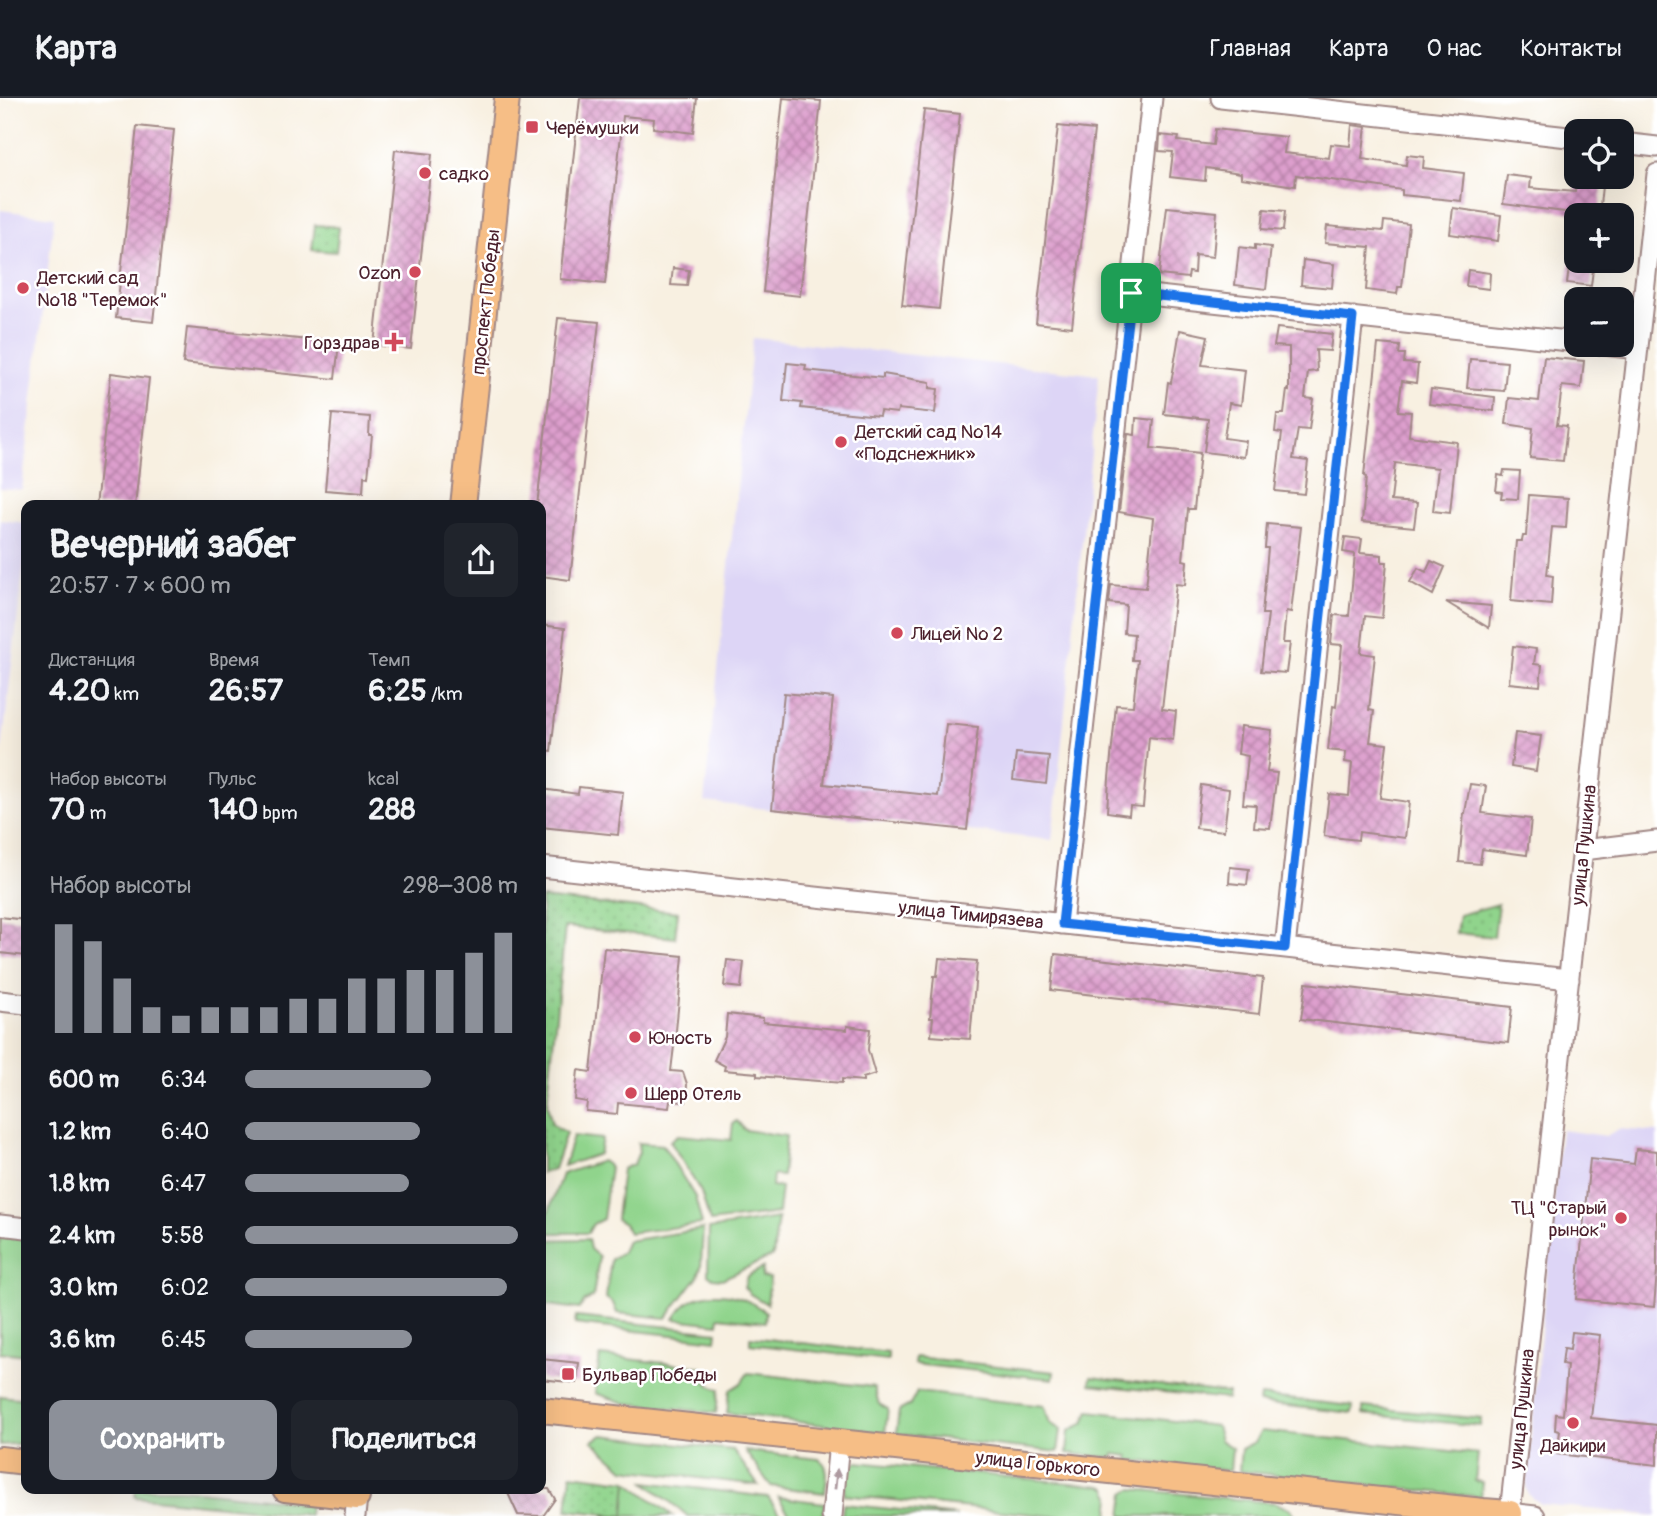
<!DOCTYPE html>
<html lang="ru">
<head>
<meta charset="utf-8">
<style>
  :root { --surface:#171b24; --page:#20242c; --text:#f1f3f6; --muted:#9ea1a6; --line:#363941; --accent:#8c9099 }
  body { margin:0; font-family:Pangolin,sans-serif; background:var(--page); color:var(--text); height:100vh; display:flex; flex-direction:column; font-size:26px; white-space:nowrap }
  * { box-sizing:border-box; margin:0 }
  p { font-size:23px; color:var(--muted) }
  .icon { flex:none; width:38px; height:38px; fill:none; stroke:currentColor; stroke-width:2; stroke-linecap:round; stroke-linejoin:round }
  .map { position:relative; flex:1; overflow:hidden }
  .panel { position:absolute; left:21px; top:402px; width:525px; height:994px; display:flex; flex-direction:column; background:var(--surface); border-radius:14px; box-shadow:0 7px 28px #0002 }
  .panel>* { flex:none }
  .fabs { position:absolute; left:1564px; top:21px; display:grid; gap:14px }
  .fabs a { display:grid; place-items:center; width:70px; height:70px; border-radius:14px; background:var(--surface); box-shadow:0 7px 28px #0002; font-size:35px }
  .pin { position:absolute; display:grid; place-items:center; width:60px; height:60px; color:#fff; margin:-30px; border-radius:14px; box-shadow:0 4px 10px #0006 }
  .round { display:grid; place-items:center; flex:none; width:74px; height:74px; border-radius:14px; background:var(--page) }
  .summary { display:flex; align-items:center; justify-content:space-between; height:119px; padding:0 28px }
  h1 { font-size:38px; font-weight:700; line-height:52px }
  .stats { display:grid; grid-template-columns:repeat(3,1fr); gap:10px; height:119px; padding:7px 28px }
  .stats div { display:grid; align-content:center }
  .stats b { font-size:30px; font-weight:700 }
  .stats small { font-size:19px; font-weight:400 }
  .stats p { font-size:19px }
  .chart { height:196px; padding:14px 28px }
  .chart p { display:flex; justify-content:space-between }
  .chart svg { width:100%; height:126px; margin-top:7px; stroke:var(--accent); stroke-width:6 }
  .button { display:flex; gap:14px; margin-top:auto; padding:14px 28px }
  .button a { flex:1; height:80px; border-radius:14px; background:var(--accent); color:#fff; font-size:28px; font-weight:700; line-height:80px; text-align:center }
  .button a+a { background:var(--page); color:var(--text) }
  ul { padding:0 28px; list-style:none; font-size:23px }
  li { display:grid; grid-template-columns:112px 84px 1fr; align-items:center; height:52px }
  li i { height:18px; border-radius:9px; background:var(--accent) }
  header { display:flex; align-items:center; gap:42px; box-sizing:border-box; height:98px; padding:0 35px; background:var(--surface); border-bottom:2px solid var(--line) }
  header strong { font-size:33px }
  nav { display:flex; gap:38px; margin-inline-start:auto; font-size:24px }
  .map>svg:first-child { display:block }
</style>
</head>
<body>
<header>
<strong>Карта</strong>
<nav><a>Главная</a><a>Карта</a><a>О нас</a><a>Контакты</a></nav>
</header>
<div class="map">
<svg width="1657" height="1418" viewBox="0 0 1657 1418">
  <defs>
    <pattern id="park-dots" width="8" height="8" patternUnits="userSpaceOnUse" patternTransform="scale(1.75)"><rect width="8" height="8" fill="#90d48c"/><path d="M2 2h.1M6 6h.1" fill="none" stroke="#7eb679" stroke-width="1.8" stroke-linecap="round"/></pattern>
    <pattern id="building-cross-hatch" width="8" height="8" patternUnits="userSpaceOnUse" patternTransform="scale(1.75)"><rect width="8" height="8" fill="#dd9fcd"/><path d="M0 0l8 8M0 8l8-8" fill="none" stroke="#b581a7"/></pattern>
  </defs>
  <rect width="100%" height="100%" fill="#fff"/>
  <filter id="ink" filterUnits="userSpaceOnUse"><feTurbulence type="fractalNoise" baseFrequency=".0143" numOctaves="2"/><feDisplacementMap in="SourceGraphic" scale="14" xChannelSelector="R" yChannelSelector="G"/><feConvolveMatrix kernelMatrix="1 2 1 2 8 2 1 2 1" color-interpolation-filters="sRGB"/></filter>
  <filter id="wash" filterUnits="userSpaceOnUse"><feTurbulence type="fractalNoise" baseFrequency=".00686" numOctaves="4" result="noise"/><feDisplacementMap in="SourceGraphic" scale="28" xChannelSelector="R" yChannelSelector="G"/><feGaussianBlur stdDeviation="1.57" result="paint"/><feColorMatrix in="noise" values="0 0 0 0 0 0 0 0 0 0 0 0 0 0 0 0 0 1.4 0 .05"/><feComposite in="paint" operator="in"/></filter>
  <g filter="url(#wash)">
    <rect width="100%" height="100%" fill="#f8f0e1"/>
    <path fill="#ddd5f6" d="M 0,112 L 54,119 L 22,392 L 0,390 Z
      M 753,240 L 1099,277 L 1052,742 L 704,704 Z
      M 0,422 L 26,425 L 26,449 L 0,666 Z
      M 1619,1031 L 1657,1034 L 1657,1418 L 1541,1406 L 1528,1396 L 1526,1389 L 1561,1032 L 1606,1038 Z"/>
    <path fill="#90d48c" stroke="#6d7a5c" stroke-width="2" d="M 737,1023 L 745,1032 L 786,1038 L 782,1078 L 773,1077 L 772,1088 L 781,1089 L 778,1115 L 710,1124 L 701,1094 L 670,1043 L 678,1037 L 731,1042 L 733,1025 Z
      M 573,1038 L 602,1041 L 599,1056 L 564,1068 Z
      M 638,1045 L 663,1047 L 695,1099 L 702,1126 L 629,1135 L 624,1126 L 616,1121 L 622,1071 L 634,1066 L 639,1054 Z
      M 602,1063 L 610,1069 L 603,1121 L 593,1126 L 588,1135 L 541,1135 L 562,1076 Z
      M 778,1120 L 773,1158 L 722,1181 L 713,1180 L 708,1176 L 709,1131 Z
      M 703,1131 L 701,1169 L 698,1178 L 666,1220 L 617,1215 L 613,1205 L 606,1200 L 611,1161 L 622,1154 L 627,1143 Z
      M 0,1136 L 26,1139 L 26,1257 L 0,1254 Z
      M 588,1141 L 590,1151 L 599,1159 L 593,1199 L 585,1203 L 579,1211 L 541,1206 L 541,1142 Z
      M 763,1170 L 762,1179 L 770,1180 L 767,1206 L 750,1196 L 744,1189 L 747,1178 Z
      M 713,1196 C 735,1195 748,1202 766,1214 L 765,1224 L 719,1219 L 718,1226 L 674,1221 C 683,1205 695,1198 713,1196 Z
      M 576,1219 L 717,1234 L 716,1242 L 575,1226 Z
      M 750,1239 L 888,1255 L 888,1262 L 750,1246 Z
      M 600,1258 L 701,1269 C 703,1280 708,1289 719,1292 L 716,1315 L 625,1305 L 595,1295 Z
      M 915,1259 L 1054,1274 L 1053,1281 L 914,1266 Z
      M 748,1275 L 874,1289 L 879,1306 L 888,1311 L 885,1335 L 727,1315 L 730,1292 L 741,1285 Z
      M 1091,1279 L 1228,1295 L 1227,1301 L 1090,1286 Z
      M 917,1294 L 1044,1308 L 1050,1325 L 1061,1332 L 1058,1354 L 896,1336 L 899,1313 L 910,1307 Z
      M 0,1298 L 26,1301 L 26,1345 L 0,1347 Z
      M 1260,1298 L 1353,1308 L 1352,1315 L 1259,1305 Z
      M 1363,1309 L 1481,1321 L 1480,1328 L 1363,1316 Z
      M 1089,1313 L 1216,1328 L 1220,1342 L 1232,1350 L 1230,1373 L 1129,1362 L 1129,1358 L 1114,1356 L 1113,1360 L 1067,1355 L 1069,1333 L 1084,1325 Z
      M 1261,1333 L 1478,1356 L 1475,1383 L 1482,1384 L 1481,1399 L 1239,1373 L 1241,1351 L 1255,1344 Z
      M 603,1337 L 733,1352 L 758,1387 L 624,1371 L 592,1343 Z
      M 745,1353 L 819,1361 C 831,1369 826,1382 825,1395 L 771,1388 Z
      M 857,1364 L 1102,1388 L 1107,1390 L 1111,1398 L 1109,1418 L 1050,1418 L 844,1397 L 848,1368 Z
      M 627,1383 L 673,1418 L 605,1418 L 605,1416 L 623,1418 Z
      M 645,1384 L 768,1399 L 781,1418 L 688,1418 Z
      M 136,1391 L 181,1391 L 310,1405 L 309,1417 L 135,1399 Z
      M 1132,1391 L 1276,1405 L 1291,1412 L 1294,1418 L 1122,1418 L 1125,1395 Z
      M 778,1399 L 825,1405 L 823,1418 L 791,1418 Z
      M 843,1406 L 957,1418 L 842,1418 Z"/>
    <path fill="url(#park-dots)" stroke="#6d7a5c" stroke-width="2" d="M 315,127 L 339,129 L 336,154 L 312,152 Z
      M 541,800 L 678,814 L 675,840 L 565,829 L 547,1006 L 552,1026 L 566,1035 L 554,1071 L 541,1075 Z
      M 1498,806 L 1494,839 L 1456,835 L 1459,817 Z
      M 571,1376 L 627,1383 L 624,1418 L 567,1412 Z"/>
    <g id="blocks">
      <path fill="url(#building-cross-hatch)" d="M 580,0 L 697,0 L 693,35 L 653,30 L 654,21 L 623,18 L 605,186 L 560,181 Z
        M 783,0 L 821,3 L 800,198 L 763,194 Z
        M 924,12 L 960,16 L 939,211 L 902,207 Z
        M 1352,27 L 1366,29 L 1362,61 L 1406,67 L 1407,57 L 1424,59 L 1423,70 L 1464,75 L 1461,103 L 1402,97 L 1402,92 L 1296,77 L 1295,88 L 1241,80 L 1241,75 L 1206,70 L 1205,83 L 1170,79 L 1173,54 L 1159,53 L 1160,37 L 1179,39 L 1178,43 L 1213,47 L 1215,31 L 1286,39 L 1284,55 L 1329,60 L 1331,46 L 1350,48 Z
        M 137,28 L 174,32 L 153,224 L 116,220 Z
        M 1058,28 L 1094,32 L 1072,229 L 1036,225 Z
        M 395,52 L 432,56 L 411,251 L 374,247 Z
        M 1507,77 L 1531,80 L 1530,90 L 1575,94 L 1576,86 L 1602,88 L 1599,117 L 1572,117 L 1572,115 L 1503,106 Z
        M 1167,109 L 1217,114 L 1213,159 L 1195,157 L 1194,175 L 1189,174 L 1188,180 L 1159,177 Z
        M 1453,110 L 1501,117 L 1498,143 L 1450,136 Z
        M 1264,111 L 1285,113 L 1283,133 L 1262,131 Z
        M 1384,123 L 1409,126 L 1402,189 L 1398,189 L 1397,196 L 1366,192 L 1370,149 L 1325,145 L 1327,128 L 1383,133 Z
        M 1255,147 L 1271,149 L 1266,191 L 1235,187 L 1239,149 L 1255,151 Z
        M 1303,162 L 1334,166 L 1332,190 L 1301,187 Z
        M 1570,163 L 1594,163 L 1591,188 L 1567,185 Z
        M 673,170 L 689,172 L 687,188 L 671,187 Z
        M 1468,172 L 1490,175 L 1489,191 L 1466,188 Z
        M 558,220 L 599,224 L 570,482 L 541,478 L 541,408 L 537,408 Z
        M 187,230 L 339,245 L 335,281 L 183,265 Z
        M 1277,230 L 1332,236 L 1330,253 L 1316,252 L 1317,273 L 1308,274 L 1305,300 L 1313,301 L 1309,332 L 1298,331 L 1293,361 L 1308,363 L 1304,396 L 1275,393 L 1282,335 L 1275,334 L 1277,316 L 1284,316 L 1287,292 L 1289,293 L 1289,249 L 1274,248 Z
        M 1180,232 L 1208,238 L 1202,267 L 1245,272 L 1241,307 L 1229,305 L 1224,340 L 1246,343 L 1244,359 L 1204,354 L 1208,321 L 1164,316 L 1168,284 L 1171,285 Z
        M 1378,246 L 1400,248 L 1399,256 L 1405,256 L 1404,265 L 1418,266 L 1416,285 L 1402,283 L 1398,313 L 1411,314 L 1409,338 L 1457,344 L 1450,415 L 1433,413 L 1438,370 L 1395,365 L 1391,403 L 1417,405 L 1414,429 L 1362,424 L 1366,379 L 1364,378 Z
        M 1544,259 L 1584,263 L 1581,290 L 1562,288 L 1557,327 L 1567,328 L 1563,363 L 1530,360 L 1533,330 L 1506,326 L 1509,300 L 1539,303 Z
        M 1470,261 L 1507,264 L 1504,293 L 1467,290 Z
        M 787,265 L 806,267 L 805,272 L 883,280 L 883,276 L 930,284 L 930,290 L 938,291 L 935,315 L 898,311 L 897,315 L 880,313 L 879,318 L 801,310 L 802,305 L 783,303 Z
        M 111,275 L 149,280 L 135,408 L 96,408 Z
        M 1431,291 L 1495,299 L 1494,313 L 1429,306 Z
        M 332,316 L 370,319 L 369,337 L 372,337 L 368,379 L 364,378 L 363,395 L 325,392 Z
        M 1136,320 L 1154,322 L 1151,350 L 1200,355 L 1194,411 L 1188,411 L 1183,462 L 1187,463 L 1185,487 L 1176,486 L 1162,611 L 1176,613 L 1173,642 L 1149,639 L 1143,709 L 1130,708 L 1129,717 L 1107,714 L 1109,680 L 1116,607 L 1133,608 L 1138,562 L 1132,562 L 1134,536 L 1124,535 L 1126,507 L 1109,505 L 1111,487 L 1146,490 L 1153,420 L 1119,414 L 1128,336 L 1135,337 Z
        M 1504,372 L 1520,373 L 1518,401 L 1501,400 L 1502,394 L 1496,393 L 1498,377 L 1503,378 Z
        M 1529,397 L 1568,400 L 1566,430 L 1552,429 L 1547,477 L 1553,478 L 1551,507 L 1511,503 L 1516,443 L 1522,443 L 1523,438 L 1526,438 Z
        M 1267,426 L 1301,429 L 1291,514 L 1286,513 L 1283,545 L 1290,545 L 1286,575 L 1261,573 L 1268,516 L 1262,516 L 1268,450 L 1265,450 Z
        M 1345,439 L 1362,441 L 1360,455 L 1382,457 L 1382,464 L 1387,464 L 1382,520 L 1365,518 L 1361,555 L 1375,557 L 1369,612 L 1374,613 L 1370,644 L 1387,646 L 1380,700 L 1409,704 L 1405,740 L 1359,734 L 1358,742 L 1324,738 L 1329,696 L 1349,698 L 1352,665 L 1345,664 L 1346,654 L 1328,652 L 1333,608 L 1336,609 L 1342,547 L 1331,546 L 1334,517 L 1349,518 L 1355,456 L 1343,454 Z
        M 1431,463 L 1445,469 L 1433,497 L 1410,484 L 1418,470 L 1426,474 Z
        M 1446,504 L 1491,508 L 1489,530 Z
        M 541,527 L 565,530 L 551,653 L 541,652 Z
        M 1513,548 L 1536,551 L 1534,566 L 1542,567 L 1540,588 L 1509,585 Z
        M 784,595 L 833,600 L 824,686 L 938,698 L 946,626 L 978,629 L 967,732 L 772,711 Z
        M 1241,628 L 1272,632 L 1267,674 L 1277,675 L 1270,730 L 1254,729 L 1256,707 L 1243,706 L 1248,658 L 1238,656 Z
        M 1515,635 L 1541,638 L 1536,673 L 1511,669 Z
        M 1016,655 L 1049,658 L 1046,686 L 1013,682 Z
        M 1470,686 L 1486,688 L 1482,715 L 1531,721 L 1527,757 L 1482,751 L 1480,766 L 1459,764 L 1464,715 L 1465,715 Z
        M 1201,687 L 1229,691 L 1224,733 L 1196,730 Z
        M 579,689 L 623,694 L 618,737 L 541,729 L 541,691 L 578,696 Z
        M 1230,769 L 1249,771 L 1247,787 L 1229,785 Z
        M 0,819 L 26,822 L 26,858 L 0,855 Z
        M 604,850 L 683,858 L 675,943 L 672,942 L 674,948 L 671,973 L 683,974 L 687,986 L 686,1004 L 670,1003 L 669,1010 L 618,1005 L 617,1016 L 586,1013 L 587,1004 L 575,1002 L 578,972 L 591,974 Z
        M 1055,856 L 1263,880 L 1259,916 L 1051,892 Z
        M 939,860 L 977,863 L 970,941 L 931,938 L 933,920 L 930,920 L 934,878 L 937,878 Z
        M 727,862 L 744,864 L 741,890 L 724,888 Z
        M 1306,885 L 1512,909 L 1508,945 L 1301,921 Z
        M 727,916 L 763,920 L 763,924 L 847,932 L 847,928 L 870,931 L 868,952 L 875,976 L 863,980 L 863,983 L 842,981 L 842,985 L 757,978 L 757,975 L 724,972 L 725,968 L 714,962 L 725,939 Z
        M 1636,1051 L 1657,1053 L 1657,1174 L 1654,1209 L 1576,1201 L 1590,1061 L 1634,1066 Z
        M 1572,1234 L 1600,1237 L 1591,1320 L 1657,1327 L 1657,1367 L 1557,1356 L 1560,1333 L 1555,1332 L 1556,1316 L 1563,1317 L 1567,1267 L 1562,1266 L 1564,1250 L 1570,1251 Z
        M 541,1261 L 579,1265 L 577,1285 L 541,1281 Z
        M 506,1391 L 549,1391 L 555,1401 L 543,1418 L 518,1417 Z"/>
    </g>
  </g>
  <g filter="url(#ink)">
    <use href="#blocks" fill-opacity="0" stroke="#a18886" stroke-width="2"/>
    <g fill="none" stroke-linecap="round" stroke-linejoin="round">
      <defs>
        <path id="minor" d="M 1221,0 L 1577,40
          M 1622,45 L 1657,49
          M 1131,195 L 1577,244
          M 1603,247 L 1638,251
          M 1583,752 L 1657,743
          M 541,769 L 1569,881
          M 1062,826 L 1152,0
          M 1285,850 L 1353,219
          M 0,903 L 26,906
          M 0,1127 L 26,1130
          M 355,1418 L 357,1399
          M 832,1418 L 839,1344
          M 1535,1418 L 1510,1415 L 1657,76"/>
        <path id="major" d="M 463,408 L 507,0
          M 541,1312 L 1483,1413 L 1510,1415 L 1509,1418
          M 0,1361 L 26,1364
          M 285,1391 L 357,1399 L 358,1391"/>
      </defs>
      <use href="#minor" stroke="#a18886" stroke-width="23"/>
      <use href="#major" stroke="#a18886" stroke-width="28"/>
      <use href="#minor" stroke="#fff" stroke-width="19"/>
      <use href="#major" stroke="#f6be86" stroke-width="24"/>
    </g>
    <defs><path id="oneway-solid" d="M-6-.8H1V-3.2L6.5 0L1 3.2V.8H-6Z" transform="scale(1.75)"/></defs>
    <use fill="#ae9aa0" href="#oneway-solid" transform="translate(836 1381) rotate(-84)"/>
  </g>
  <g fill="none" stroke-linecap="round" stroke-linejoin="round" filter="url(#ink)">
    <defs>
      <path id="route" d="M 1131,195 L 1353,219 L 1285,850 L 1062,826 Z"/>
    </defs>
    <use href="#route" stroke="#fff" stroke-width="14"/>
    <use href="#route" stroke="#1a73e8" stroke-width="9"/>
  </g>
  <g fill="#d1495b" stroke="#fff" stroke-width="2.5">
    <rect x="525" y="22" width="14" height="14" rx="3.5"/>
    <circle cx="425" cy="75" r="7"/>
    <circle cx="415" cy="174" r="7"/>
    <circle cx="23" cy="190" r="7"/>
    <path d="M390.5 233.5h7v7h7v7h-7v7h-7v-7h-7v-7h7z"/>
    <circle cx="841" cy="344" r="7"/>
    <circle cx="897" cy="535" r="7"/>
    <circle cx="635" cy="939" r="7"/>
    <circle cx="631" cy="995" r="7"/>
    <circle cx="1621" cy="1120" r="7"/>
    <rect x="561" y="1269" width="14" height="14" rx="3.5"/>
    <circle cx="1573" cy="1325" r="7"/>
  </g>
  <g text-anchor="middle" stroke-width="5" stroke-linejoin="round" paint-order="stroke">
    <g font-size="19" fill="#4a1f2b" stroke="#fff" text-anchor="start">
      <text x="546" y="36">Черёмушки</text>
      <text x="439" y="82">садко</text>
      <text x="401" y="181" text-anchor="end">Ozon</text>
      <text x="37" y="186">Детский сад<tspan x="37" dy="22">№18 "Теремок"</tspan></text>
      <text x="380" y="251" text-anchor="end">Горздрав</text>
      <text x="855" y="340">Детский сад №14<tspan x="855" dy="22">«Подснежник»</tspan></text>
      <text x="911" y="542">Лицей № 2</text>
      <text x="649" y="946">Юность</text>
      <text x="645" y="1002">Шерр Отель</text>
      <text x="1607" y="1116" text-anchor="end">ТЦ "Старый<tspan x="1607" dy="22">рынок"</tspan></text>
      <text x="582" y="1283">Бульвар Победы</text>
      <text x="1573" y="1354" text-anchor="middle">Дайкири</text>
    </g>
    <g font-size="19" fill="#4a1f2b" stroke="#fff">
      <text transform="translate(485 204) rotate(-84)" y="7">проспект Победы</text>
      <text transform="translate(1583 747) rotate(-84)" y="7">улица Пушкина</text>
      <text transform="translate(971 816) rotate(6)" y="7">улица Тимирязева</text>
      <text transform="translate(1521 1311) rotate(-84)" y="7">улица Пушкина</text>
      <text transform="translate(1038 1365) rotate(6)" y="7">улица Горького</text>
    </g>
  </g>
</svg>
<div class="fabs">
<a><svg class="icon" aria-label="locate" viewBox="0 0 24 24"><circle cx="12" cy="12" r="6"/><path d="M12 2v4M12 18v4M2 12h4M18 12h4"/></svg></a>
<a>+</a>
<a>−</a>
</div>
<div class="pin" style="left:1131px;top:195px;background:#1e9e55"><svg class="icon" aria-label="arrive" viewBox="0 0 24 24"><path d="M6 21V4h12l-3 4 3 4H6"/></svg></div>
<section class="panel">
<div class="summary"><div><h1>Вечерний забег</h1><p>20:57 · 7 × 600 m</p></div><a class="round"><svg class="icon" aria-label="share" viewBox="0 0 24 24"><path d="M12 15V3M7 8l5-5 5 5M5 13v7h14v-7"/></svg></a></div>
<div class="stats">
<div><p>Дистанция</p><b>4.20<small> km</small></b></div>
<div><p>Время</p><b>26:57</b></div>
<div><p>Темп</p><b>6:25<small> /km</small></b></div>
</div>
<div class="stats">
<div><p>Набор высоты</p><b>70<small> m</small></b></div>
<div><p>Пульс</p><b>140<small> bpm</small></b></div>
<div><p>kcal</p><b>288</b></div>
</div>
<div class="chart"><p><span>Набор высоты</span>298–308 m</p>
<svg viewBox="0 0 160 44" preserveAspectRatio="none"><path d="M5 44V6M15 44V12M25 44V25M35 44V35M45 44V38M55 44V35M65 44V35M75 44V35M85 44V32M95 44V32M105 44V25M115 44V25M125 44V22M135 44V22M145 44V16M155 44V9"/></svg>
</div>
<ul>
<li><b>600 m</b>6:34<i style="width:68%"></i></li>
<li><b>1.2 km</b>6:40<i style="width:64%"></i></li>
<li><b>1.8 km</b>6:47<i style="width:60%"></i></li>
<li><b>2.4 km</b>5:58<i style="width:100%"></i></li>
<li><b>3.0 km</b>6:02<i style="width:96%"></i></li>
<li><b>3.6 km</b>6:45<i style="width:61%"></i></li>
</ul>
<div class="button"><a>Сохранить</a><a>Поделиться</a></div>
</section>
</div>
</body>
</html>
